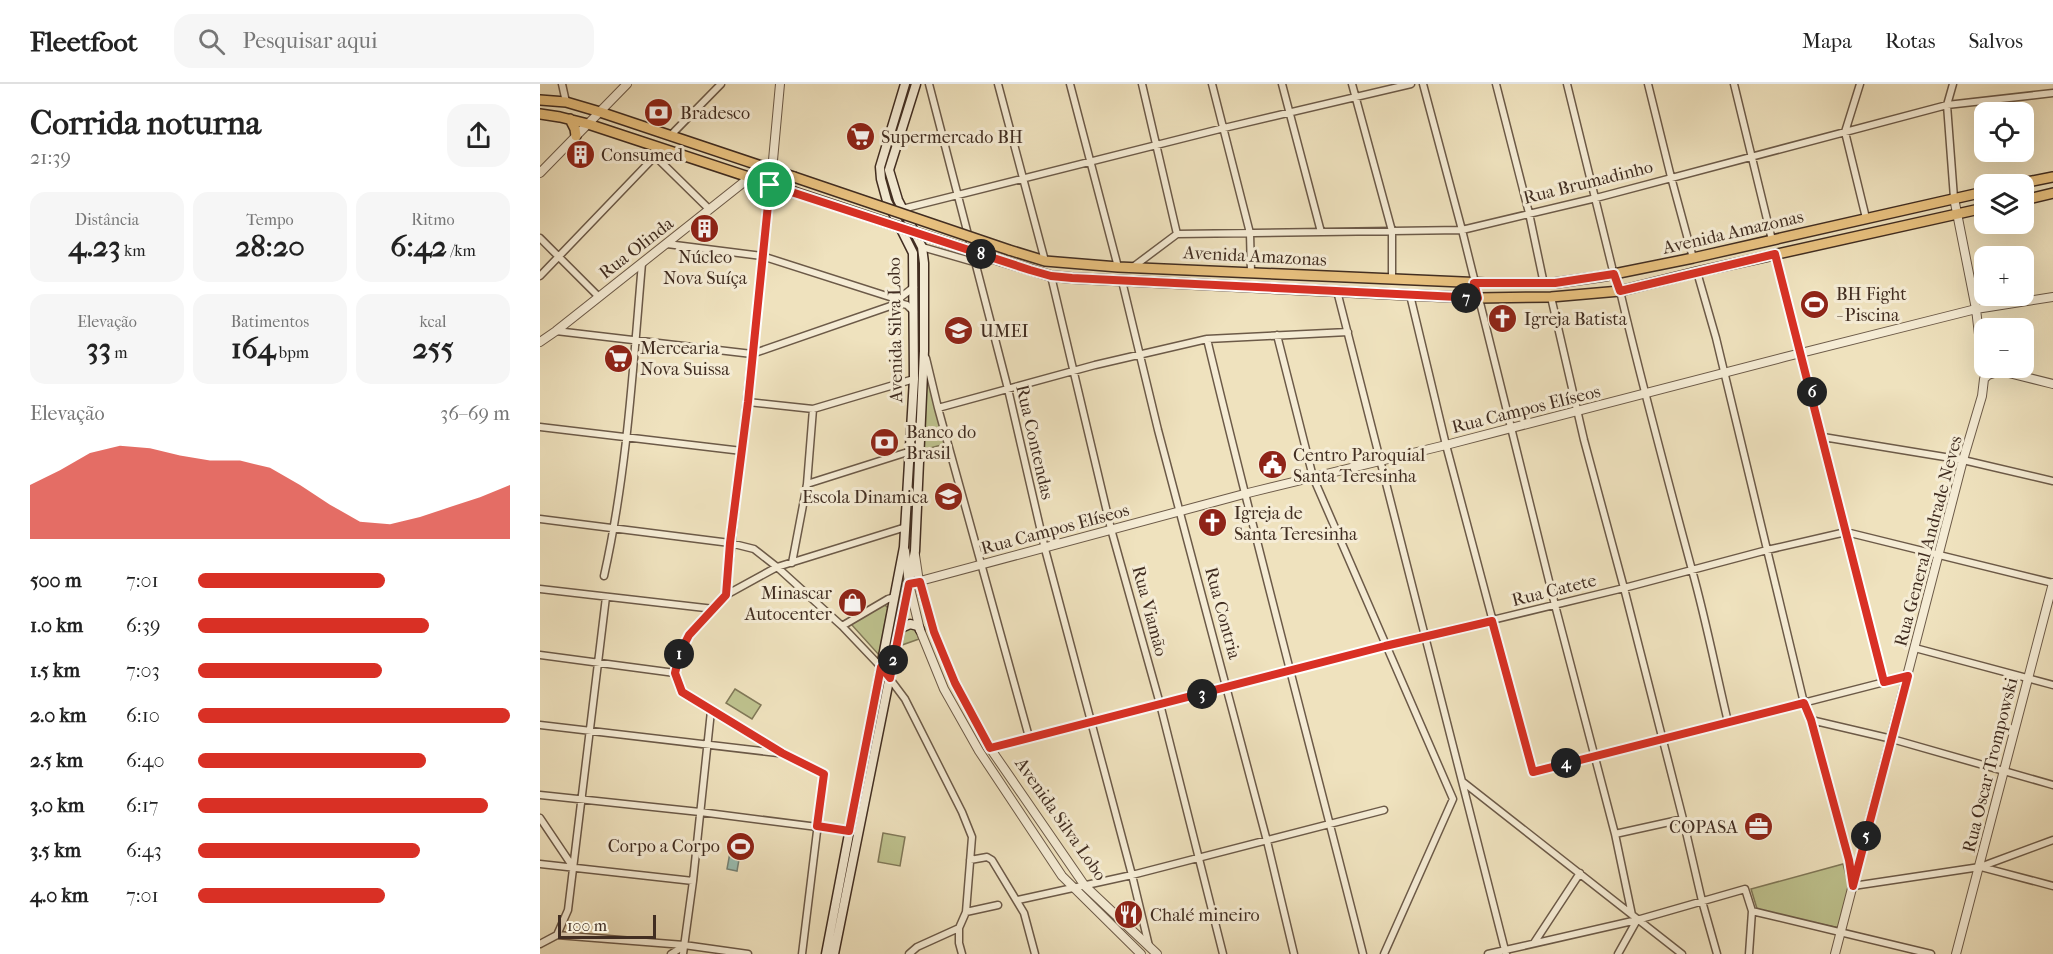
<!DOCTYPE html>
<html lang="pt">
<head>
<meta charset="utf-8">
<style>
  :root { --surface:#fff; --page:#f6f6f6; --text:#222; --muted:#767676; --line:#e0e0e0; --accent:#d93025 }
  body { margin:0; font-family:"IM FELL French Canon",serif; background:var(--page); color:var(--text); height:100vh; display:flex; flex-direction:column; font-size:22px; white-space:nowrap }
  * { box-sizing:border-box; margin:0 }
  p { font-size:20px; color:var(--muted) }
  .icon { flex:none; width:33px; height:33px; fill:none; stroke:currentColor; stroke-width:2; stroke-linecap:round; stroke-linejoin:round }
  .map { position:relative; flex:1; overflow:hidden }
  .side { display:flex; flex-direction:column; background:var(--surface); width:540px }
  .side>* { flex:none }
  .fabs { position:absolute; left:1434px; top:18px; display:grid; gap:12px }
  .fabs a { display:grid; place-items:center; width:60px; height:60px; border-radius:12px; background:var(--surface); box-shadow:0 6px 24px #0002; font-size:30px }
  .scale { position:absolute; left:18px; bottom:15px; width:98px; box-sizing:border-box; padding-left:6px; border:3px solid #412d21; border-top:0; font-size:16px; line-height:21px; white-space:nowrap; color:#412d21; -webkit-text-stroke:4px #f5ecd5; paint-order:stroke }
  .pin { position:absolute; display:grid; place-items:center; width:51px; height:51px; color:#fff; margin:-26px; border:3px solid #fff; border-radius:50%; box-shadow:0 2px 6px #0007 }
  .km { position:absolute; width:30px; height:30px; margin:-15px; border-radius:50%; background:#222; color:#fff; font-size:16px; line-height:30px; text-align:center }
  .round { display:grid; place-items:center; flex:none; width:63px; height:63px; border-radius:18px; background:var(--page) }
  .overview { display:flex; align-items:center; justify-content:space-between; height:102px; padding:0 30px }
  h1 { font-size:33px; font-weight:700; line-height:45px }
  .stats { display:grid; grid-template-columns:repeat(3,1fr); gap:9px; height:102px; padding:6px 30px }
  .stats div { display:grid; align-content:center; border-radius:15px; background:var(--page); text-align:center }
  .stats b { font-size:30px; font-weight:700 }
  .stats small { font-size:16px; font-weight:400 }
  .stats p { font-size:16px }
  .chart { height:168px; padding:12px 30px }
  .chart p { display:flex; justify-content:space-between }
  .chart svg { width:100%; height:108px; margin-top:6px; fill:var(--accent); opacity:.7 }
  ul { padding:0 30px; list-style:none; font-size:20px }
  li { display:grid; grid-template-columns:96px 72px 1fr; align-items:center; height:45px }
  li i { height:15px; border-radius:8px; background:var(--accent) }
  header { display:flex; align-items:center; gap:36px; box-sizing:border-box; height:84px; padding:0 30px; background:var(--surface); border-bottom:2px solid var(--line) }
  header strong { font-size:28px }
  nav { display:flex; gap:33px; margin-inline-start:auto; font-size:21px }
  .search { width:420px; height:54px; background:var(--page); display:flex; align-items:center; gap:15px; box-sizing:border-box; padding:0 21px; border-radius:18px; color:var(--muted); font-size:22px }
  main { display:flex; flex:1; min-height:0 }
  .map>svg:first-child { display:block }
</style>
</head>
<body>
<header>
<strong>Fleetfoot</strong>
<div class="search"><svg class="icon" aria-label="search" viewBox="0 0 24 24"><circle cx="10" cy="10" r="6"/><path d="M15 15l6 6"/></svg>Pesquisar aqui</div>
<nav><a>Mapa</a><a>Rotas</a><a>Salvos</a></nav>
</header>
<main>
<section class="side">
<div class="overview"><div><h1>Corrida noturna</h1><p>21:39</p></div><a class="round"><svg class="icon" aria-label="share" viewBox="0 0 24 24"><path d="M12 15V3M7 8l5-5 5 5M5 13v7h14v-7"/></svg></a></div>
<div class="stats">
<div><p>Distância</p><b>4.23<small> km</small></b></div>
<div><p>Tempo</p><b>28:20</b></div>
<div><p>Ritmo</p><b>6:42<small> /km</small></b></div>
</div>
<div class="stats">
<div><p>Elevação</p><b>33<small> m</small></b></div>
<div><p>Batimentos</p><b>164<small> bpm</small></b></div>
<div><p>kcal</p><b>255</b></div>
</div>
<div class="chart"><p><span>Elevação</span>36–69 m</p>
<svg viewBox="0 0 160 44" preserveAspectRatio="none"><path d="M0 44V22L10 16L20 9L30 6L40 7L50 10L60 12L70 12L80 15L90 22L100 30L110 37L120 38L130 35L140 31L150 27L160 22V44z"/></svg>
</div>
<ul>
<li><b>500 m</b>7:01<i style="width:60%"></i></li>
<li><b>1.0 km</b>6:39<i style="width:74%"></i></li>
<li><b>1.5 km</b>7:03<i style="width:59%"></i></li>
<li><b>2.0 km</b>6:10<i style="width:100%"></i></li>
<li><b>2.5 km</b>6:40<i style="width:73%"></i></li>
<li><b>3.0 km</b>6:17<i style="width:93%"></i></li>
<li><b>3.5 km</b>6:43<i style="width:71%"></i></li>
<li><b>4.0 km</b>7:01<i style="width:60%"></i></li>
</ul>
</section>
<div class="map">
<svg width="1513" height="870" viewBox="0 0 1513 870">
  <rect width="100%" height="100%" fill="#efe2be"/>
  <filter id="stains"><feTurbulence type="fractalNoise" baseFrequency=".00333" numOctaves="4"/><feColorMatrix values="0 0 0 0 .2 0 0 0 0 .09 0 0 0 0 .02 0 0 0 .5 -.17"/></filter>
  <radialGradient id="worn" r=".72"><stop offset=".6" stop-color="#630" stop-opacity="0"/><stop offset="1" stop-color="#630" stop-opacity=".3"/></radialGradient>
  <path fill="#bec28e" stroke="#807858" stroke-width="1.5" d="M 388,295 L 405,360 L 383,366 L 385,296 Z
    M 344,520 L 348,524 L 339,571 L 311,540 Z
    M 368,543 L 375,545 L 379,555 L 362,561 L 365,546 Z
    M 195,605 L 221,621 L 212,635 L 186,619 Z
    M 343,749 L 365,753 L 360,782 L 338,778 Z
    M 1303,780 L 1310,805 L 1300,844 L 1218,828 L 1211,805 Z"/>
  <path fill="#9abeb2" stroke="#768478" stroke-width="1.5" d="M 191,763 L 201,764 L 197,787 L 187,785 Z"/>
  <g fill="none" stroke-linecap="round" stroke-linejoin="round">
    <defs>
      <path id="minor" d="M 22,0 L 26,18
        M 389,0 L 468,305 L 505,465 L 592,791 L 609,862
        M 458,0 L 505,177
        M 530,0 L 578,183
        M 602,0 L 637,150
        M 672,0 L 710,149 L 711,188
        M 742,0 L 781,148
        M 812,0 L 852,147 L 852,195
        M 883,0 L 922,146 L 1015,521 L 1075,750 L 1092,831
        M 956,0 L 989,129 L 1004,200
        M 1027,0 L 1072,183
        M 1108,0 L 1131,93 L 1153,174
        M 1194,0 L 1232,156
        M 1320,0 L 1305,48 L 1326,134
        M 1413,0 L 1407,21 L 1414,114
        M 130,52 L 181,0
        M 115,72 L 169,125
        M 230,101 L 186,511 L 149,551 L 140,569 L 135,589 L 142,608 L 242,669 L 284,690 L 262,870
        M 362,125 L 684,44 L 871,0
        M 0,154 L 58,212
        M 127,160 L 222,172 L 353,214 L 361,213 L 374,203
        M 382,163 L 434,178
        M 1235,170 L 1344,598
        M 593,183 L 637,150 L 922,146 L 1056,114 L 1407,21 L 1513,9
        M 1157,188 L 1176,254 L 1264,619 L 1271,636 L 1310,780 L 1313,802 L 1440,783 L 1513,756
        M 1074,190 L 1080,207 C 1102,301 1127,393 1152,486 C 1166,536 1176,588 1188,638
        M 0,192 L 122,65
        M 511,192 L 571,445 L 620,620 L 683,870
        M 582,197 L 618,346 L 727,757 L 754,870
        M 797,207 L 966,870
        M 870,211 L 906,361 L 993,688 L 1368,592
        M 1011,213 L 1044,356 L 1084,504 L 1143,735 L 1162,817 L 1177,870
        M 16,247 L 212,270 L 359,219 L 367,221 L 374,228
        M 737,251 L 773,393 L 913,715 L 844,870
        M 667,255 C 716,460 771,665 823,870
        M 386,274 L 398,324 L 489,653
        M 208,318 L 273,325 L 374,295
        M 398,324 L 555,281 L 667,255 L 808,248
        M 0,343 L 202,367
        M 1283,353 L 1423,376 L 1513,397
        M 267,400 L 371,367
        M 0,435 L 190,459 L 214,465 L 237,483 L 302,542 L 341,583 L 365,615 L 422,728 L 432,753 L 426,828 L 419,844 L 419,859 L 422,870
        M 252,479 L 267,400 L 273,325
        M 64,492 C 87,389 93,284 102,179
        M 0,505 L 174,525
        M 186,511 L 237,483 L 366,443
        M 302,542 L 348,515 L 355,513
        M 1375,564 L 1513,601
        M 0,571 L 135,589
        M 1271,636 L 1352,655 L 1513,701
        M 0,641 L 238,669
        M 450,664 L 845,562 L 1084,504 L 1227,466 L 1306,448 L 1513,499
        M 923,698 L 1142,870
        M 0,711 L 160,728 L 309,747
        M 0,734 L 33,783
        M 1075,750 L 1143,735
        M 430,776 L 447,773 L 452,776 L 484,829 L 495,870
        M 0,780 L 153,797
        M 1441,783 L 1513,802
        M 478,816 L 592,791 L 844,726
        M 426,828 L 458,821
        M 17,851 L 144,861 L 208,870
        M 994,859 L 1040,789
        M 0,860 L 17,851 L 28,826 L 66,513
        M 131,870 L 144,862
        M 143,870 L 153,797 L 171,627
        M 369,870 L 377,863 L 419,844
        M 948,870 L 1097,836 L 1205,805 L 1212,827 L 1391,870
        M 1078,870 L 1097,836
        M 1209,870 L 1212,827"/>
      <path id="tertiary" d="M 232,87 L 240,0
        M 0,89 L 87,0
        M 1414,114 L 1436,225 L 1442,276 L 1444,278
        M 0,258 L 16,247 L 209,94
        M 1449,284 L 1513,300
        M 365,467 L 369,500 L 380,546 L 404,605 L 439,667 L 522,792 L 601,870
        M 375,471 L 379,498 L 394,548 L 415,599 L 450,664 L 545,802 L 617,870
        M 369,500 L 704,410 L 906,361 L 1245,273 L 1436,225 L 1513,213
        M 1295,870 L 1423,376 L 1442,312 L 1444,295 L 1448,291 L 1460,287
        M 1416,870 L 1513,499"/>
      <path id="secondary" d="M 359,545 L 370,540 L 378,542 L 380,546
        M 286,870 L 364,463 L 374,295 L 373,169 L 347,117 L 341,95 L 340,83 L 365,0
        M 294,870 L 375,467 L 384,267 L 384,179 L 382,163 L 358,116 L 349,86 L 376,0"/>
      <path id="primary" d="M 0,16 L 26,18 L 60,28 L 254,93
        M 0,30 L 20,33 L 48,40 L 254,108
        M 30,35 L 35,45 L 36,52
        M 1477,100 L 1513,93
        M 1484,116 L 1513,109
        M 469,166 L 505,177 L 578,183 L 945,199 L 1015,199 L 1064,192 L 1153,174 L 1444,108
        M 462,177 L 511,192 L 532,194 L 870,211 L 938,214 L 1011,213 L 1080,207 L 1157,188 L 1444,124"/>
    </defs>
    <use href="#minor" stroke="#6c5a48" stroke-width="9"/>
    <use href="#tertiary" stroke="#6c5a48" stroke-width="10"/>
    <use href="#secondary" stroke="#412d21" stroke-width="11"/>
    <use href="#primary" stroke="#412d21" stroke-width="12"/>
    <use href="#minor" stroke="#f5ecd5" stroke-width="6"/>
    <use href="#tertiary" stroke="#f5ecd5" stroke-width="8"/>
    <use href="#secondary" stroke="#f5ecd5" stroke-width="8"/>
    <use href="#primary" stroke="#e8c17f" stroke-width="9"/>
    <defs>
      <path id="primary-bridge" d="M 254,93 L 469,166
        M 254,108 L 462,177"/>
    </defs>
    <use href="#primary-bridge" stroke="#412d21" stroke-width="12" stroke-linecap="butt"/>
    <use href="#primary-bridge" stroke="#e8c17f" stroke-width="9"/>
  </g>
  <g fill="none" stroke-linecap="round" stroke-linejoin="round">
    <defs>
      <path id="route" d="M 230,101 L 490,186 L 511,192 L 532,194 L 938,214 L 934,199 L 1015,199 L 1074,190 L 1080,207 L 1235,170 L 1344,598 L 1368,592 L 1313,802 L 1309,776 L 1271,636 L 1264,619 L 993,688 L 952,537 L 845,562 L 450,664 L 415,599 L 394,548 L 380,498 L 369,500 L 350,594 L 341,583 L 309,747 L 277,742 L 284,690 L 242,669 L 142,608 L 135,589 L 140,569 L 149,551 L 186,511 L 190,459 L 208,318 Z"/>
    </defs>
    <use href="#route" stroke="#fff" stroke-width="12"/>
    <use href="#route" stroke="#d93025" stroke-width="8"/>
  </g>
  <defs>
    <symbol id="bank-disc" viewBox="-11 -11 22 22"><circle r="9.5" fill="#8f2418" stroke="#f5ecd5"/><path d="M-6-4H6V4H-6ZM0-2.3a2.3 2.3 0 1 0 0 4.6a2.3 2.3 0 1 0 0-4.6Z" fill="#fff"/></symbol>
    <symbol id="supermarket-disc" viewBox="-11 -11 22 22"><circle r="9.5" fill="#8f2418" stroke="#f5ecd5"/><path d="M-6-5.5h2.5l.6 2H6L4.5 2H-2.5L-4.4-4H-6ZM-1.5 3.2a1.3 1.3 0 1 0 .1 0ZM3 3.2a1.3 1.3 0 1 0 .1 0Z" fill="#fff"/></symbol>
    <symbol id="building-disc" viewBox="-11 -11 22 22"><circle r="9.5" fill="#8f2418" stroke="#f5ecd5"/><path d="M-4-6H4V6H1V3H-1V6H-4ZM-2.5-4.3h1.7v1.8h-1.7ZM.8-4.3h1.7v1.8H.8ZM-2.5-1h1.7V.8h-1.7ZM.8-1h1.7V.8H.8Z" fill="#fff"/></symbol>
    <symbol id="stadium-disc" viewBox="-11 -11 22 22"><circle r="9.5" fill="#8f2418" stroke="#f5ecd5"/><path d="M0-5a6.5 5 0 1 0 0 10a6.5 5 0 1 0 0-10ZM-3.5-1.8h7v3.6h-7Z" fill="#fff"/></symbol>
    <symbol id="church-disc" viewBox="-11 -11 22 22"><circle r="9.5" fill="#8f2418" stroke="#f5ecd5"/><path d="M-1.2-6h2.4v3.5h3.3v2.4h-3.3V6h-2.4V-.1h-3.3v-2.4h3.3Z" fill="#fff"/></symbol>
    <symbol id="school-disc" viewBox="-11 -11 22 22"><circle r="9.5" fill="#8f2418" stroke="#f5ecd5"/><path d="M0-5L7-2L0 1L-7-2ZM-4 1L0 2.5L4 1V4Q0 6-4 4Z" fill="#fff"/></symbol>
    <symbol id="civic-disc" viewBox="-11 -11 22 22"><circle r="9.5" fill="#8f2418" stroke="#f5ecd5"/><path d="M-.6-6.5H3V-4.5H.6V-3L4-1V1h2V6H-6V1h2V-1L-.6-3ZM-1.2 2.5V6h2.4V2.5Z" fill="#fff"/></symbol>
    <symbol id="shop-disc" viewBox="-11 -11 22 22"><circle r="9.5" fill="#8f2418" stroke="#f5ecd5"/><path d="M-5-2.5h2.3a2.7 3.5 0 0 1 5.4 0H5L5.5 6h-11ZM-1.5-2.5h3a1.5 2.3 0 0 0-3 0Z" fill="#fff"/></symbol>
    <symbol id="office-disc" viewBox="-11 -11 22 22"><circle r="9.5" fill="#8f2418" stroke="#f5ecd5"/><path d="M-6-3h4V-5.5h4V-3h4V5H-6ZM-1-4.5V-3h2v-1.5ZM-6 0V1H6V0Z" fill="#fff"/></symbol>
    <symbol id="restaurant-disc" viewBox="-11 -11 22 22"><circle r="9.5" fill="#8f2418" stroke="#f5ecd5"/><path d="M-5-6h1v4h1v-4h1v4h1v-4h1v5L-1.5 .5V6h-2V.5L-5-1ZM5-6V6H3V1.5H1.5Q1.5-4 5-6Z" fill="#fff"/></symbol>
  </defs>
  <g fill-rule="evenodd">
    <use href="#bank-disc" x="102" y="12" width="33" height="33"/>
    <use href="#supermarket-disc" x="304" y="36" width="33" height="33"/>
    <use href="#building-disc" x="24" y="54" width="33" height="33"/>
    <use href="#building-disc" x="148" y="128" width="33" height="33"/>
    <use href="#stadium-disc" x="1258" y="204" width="33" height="33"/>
    <use href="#church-disc" x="946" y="218" width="33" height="33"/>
    <use href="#school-disc" x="402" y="230" width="33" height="33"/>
    <use href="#supermarket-disc" x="62" y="258" width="33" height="33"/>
    <use href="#bank-disc" x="328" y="342" width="33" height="33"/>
    <use href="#civic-disc" x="716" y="364" width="33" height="33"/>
    <use href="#school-disc" x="392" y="396" width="33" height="33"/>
    <use href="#church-disc" x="656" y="422" width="33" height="33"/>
    <use href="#shop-disc" x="296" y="502" width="33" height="33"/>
    <use href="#office-disc" x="1202" y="726" width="33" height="33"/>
    <use href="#stadium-disc" x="184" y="746" width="33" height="33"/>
    <use href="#restaurant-disc" x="572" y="814" width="33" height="33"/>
  </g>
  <g text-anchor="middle" stroke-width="6" stroke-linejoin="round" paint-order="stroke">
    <g font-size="18" fill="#412d21" stroke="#f5ecd5" text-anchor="start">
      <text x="140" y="35">Bradesco</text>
      <text x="341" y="59">Supermercado BH</text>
      <text x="61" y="77">Consumed</text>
      <text x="165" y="179" text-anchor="middle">Núcleo<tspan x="165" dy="21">Nova Suíça</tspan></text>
      <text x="1296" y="216">BH Fight<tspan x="1296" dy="21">- Piscina</tspan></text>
      <text x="984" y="241">Igreja Batista</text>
      <text x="440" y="253">UMEI</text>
      <text x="100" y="270">Mercearia<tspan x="100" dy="21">Nova Suissa</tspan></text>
      <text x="366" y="354">Banco do<tspan x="366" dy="21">Brasil</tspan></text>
      <text x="753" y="377">Centro Paroquial<tspan x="753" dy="21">Santa Teresinha</tspan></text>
      <text x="388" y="419" text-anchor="end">Escola Dinamica</text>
      <text x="694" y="435">Igreja de<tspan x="694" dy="21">Santa Teresinha</tspan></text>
      <text x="292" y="515" text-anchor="end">Minascar<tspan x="292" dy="21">Autocenter</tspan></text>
      <text x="1198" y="749" text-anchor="end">COPASA</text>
      <text x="180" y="768" text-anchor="end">Corpo a Corpo</text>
      <text x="610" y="837">Chalé mineiro</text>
    </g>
    <g font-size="18" fill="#412d21" stroke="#f5ecd5">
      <text transform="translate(1048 98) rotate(-14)" y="6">Rua Brumadinho</text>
      <text transform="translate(1193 148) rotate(-13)" y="6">Avenida Amazonas</text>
      <text transform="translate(96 164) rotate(-38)" y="6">Rua Olinda</text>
      <text transform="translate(715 172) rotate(3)" y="6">Avenida Amazonas</text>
      <text transform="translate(355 246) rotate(-91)" y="6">Avenida Silva Lobo</text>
      <text transform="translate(986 325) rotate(-14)" y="6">Rua Campos Elíseos</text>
      <text transform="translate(495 358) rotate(77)" y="6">Rua Contendas</text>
      <text transform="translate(515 445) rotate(-15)" y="6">Rua Campos Elíseos</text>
      <text transform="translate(1388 457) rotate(-75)" y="6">Rua General Andrade Neves</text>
      <text transform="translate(1014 506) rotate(-14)" y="6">Rua Catete</text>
      <text transform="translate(610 527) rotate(75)" y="6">Rua Viamão</text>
      <text transform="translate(683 529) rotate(75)" y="6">Rua Contria</text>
      <text transform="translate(1450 681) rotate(-76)" y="6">Rua Oscar Trompowski</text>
      <text transform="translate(521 735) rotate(55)" y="6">Avenida Silva Lobo</text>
    </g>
  </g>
  <rect width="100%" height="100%" filter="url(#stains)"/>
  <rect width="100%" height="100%" fill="url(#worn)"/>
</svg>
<div class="fabs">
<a><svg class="icon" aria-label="locate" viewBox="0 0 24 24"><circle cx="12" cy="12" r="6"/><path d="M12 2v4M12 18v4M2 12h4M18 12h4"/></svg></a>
<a><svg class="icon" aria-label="layers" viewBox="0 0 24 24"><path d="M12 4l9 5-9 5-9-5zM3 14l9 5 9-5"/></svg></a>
<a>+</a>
<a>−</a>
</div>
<div class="scale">100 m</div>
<div class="pin" style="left:230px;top:101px;background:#1e9e55"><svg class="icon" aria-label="arrive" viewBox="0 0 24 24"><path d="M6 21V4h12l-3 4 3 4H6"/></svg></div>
<b class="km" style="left:139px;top:570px">1</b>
<b class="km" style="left:353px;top:576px">2</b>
<b class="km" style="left:662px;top:610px">3</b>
<b class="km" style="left:1026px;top:679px">4</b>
<b class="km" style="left:1326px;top:752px">5</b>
<b class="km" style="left:1272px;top:308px">6</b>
<b class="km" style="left:926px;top:214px">7</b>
<b class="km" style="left:441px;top:170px">8</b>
</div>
</main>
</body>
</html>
